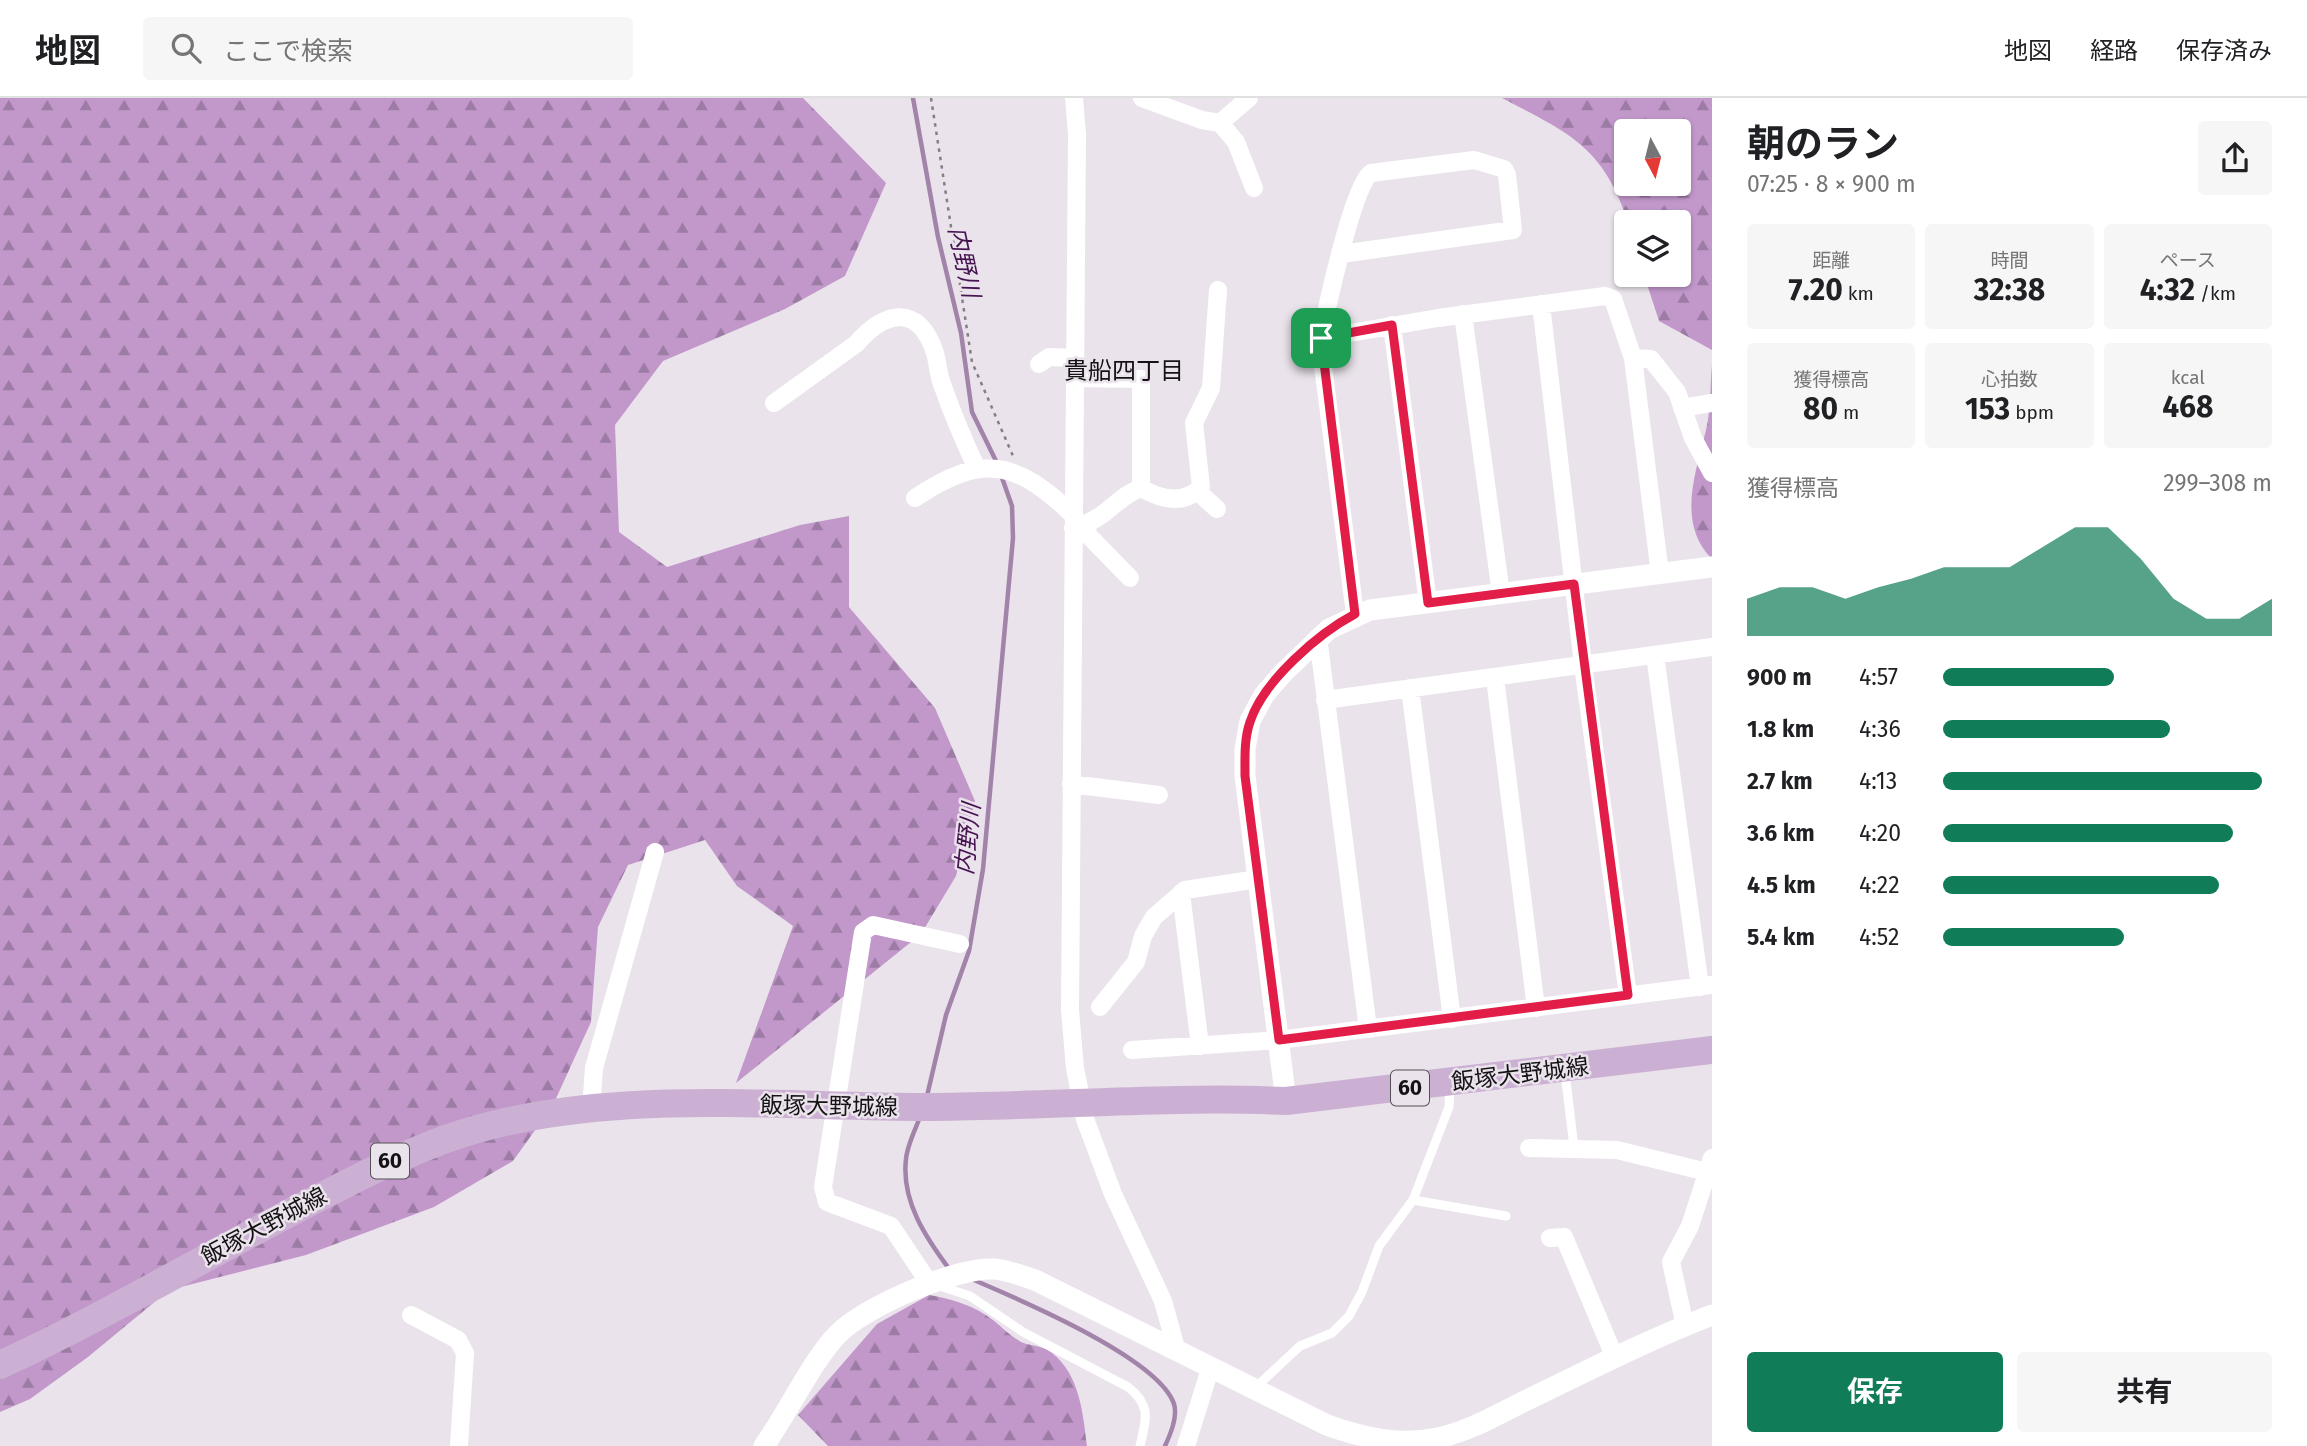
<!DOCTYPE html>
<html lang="ja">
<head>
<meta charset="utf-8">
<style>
  :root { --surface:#fff; --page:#f6f6f6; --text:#202124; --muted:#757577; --line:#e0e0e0; --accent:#107d58 }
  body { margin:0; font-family:"Fira Sans","Noto Sans JP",sans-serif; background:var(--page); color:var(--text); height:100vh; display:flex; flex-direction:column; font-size:26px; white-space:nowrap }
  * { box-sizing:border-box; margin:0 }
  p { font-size:23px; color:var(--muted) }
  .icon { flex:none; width:38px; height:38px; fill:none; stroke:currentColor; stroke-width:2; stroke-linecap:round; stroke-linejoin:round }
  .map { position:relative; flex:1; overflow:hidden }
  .sheet { display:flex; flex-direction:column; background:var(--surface); width:595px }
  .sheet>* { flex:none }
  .needle { width:46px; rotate:173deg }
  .buttons { position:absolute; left:1614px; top:21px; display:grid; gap:14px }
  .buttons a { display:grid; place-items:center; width:77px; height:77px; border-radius:7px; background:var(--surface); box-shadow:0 2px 5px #0004; font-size:35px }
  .pin { position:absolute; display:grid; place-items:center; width:60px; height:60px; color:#fff; margin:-30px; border-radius:14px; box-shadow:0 4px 10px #0006 }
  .round { display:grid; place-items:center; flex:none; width:74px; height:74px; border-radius:7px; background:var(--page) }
  .summary { display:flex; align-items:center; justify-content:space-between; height:119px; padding:0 35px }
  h1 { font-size:38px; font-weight:700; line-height:52px }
  .metrics { display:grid; grid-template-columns:repeat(3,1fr); gap:10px; height:119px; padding:7px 35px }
  .metrics div { display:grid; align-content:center; border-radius:7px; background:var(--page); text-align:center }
  .metrics b { font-size:30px; font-weight:700 }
  .metrics small { font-size:19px; font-weight:400 }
  .metrics p { font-size:19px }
  .chart { height:196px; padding:14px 35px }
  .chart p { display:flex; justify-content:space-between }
  .chart svg { width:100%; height:126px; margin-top:7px; fill:var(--accent); opacity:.7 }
  .primary-button { display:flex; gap:14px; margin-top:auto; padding:14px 35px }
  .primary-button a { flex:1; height:80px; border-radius:7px; background:var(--accent); color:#fff; font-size:28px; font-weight:700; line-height:80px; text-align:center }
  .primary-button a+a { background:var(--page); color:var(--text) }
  ul { padding:0 35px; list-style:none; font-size:23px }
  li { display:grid; grid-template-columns:112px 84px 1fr; align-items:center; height:52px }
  li i { height:18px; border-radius:9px; background:var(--accent) }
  header { display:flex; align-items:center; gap:42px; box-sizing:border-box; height:98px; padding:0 35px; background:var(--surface); border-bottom:2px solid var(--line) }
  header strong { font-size:33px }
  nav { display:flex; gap:38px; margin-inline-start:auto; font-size:24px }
  .search { width:490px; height:63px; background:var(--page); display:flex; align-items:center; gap:18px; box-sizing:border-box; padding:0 24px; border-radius:7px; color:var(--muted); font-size:26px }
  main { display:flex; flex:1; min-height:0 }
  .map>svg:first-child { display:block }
</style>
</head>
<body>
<header>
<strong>地図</strong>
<div class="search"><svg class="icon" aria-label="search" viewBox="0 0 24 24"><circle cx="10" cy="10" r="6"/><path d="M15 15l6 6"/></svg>ここで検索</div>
<nav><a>地図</a><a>経路</a><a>保存済み</a></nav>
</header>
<main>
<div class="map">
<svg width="1712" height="1348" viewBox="0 0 1712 1348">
  <defs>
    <pattern id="forest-firs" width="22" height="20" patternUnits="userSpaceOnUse" patternTransform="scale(1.75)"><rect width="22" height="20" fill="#c298cb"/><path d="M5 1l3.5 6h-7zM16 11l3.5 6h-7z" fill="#9c7ba4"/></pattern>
  </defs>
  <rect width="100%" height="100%" fill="#eae3eb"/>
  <path fill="url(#forest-firs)" fill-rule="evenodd" d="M 0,0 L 803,0 L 886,85 L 845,178 L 785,211 L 663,263 L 615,327 L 619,434 L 667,469 L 800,427 L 849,418 L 849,509 L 935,610 L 975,703 L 956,778 L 921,836 L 736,985 L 793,828 L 737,788 L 705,742 L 628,767 L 598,829 L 591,924 L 553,1007 L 513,1063 L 434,1109 L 306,1157 L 169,1192 L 88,1259 L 30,1301 L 0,1314 Z
    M 1502,0 L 1712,0 L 1712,252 L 1659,223 L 1644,177 L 1678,177 L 1678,124 L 1628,124 C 1603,48 1569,35 1502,0 ZM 1678,33 L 1678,86 L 1626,86 L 1626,33 Z
    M 1712,267 L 1712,461 C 1676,425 1696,374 1706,332 C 1711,312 1710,288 1712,267 Z
    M 929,1197 C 952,1201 973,1207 993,1222 C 1001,1228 1009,1237 1018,1242 C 1027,1249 1042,1246 1052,1255 C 1080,1277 1083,1316 1087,1348 L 828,1348 L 798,1317 L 877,1226 Z"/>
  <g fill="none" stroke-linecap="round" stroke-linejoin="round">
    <path stroke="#a283a9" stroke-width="4.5" d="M 913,0 L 938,139 L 961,235 L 972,314 L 997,365
      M 927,998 L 946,917 L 969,853 L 983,771 L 1013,440 L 1012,408 L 1001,377
      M 920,1019 C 915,1032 907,1048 906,1061 C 901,1103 926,1140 950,1172
      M 974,1182 C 1018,1201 1159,1260 1174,1306 C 1178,1319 1170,1337 1165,1348"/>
    <path stroke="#847f85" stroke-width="2.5" stroke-dasharray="3.5 5" stroke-linecap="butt" d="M 931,0 L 972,264 L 1013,358"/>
    <path stroke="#fff" stroke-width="9" d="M 1565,975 L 1574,1049
      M 1450,986 L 1449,1009 L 1413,1102 L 1506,1118
      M 940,1188 L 970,1198 L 1023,1234 L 1128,1289 C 1152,1308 1146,1321 1140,1348
      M 1256,1289 L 1300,1248 L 1332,1235 L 1349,1218 L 1362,1194 L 1379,1148 L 1413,1102"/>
    <path stroke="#fff" stroke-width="18" d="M 1074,0 L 1077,36 L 1070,912 L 1075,970 L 1085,1021 L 1113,1096 L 1163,1203 L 1176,1250
      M 1142,0 L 1202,22 L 1220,25 L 1249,0
      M 1220,25 L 1236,44 L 1254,90
      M 1341,156 L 1513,132 L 1507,77 L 1504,71 L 1474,62 L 1371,75 C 1353,85 1325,218 1320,245 L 1355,516
      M 1541,206 L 1583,567 L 1628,897
      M 1463,216 L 1501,496
      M 1392,227 L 1428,505
      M 1321,240 L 1438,220 L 1605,198 L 1613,201 L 1633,260 L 1660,476
      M 1633,260 L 1651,261 L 1677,294 L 1693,340 L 1712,375
      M 1039,266 L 1049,259 L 1074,260
      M 1074,280 L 1141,281 L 1141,390
      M 774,305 L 856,246 C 886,212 919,206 935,255 C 938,265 938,276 942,286 C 952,315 964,343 977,371
      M 1682,310 L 1712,305
      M 1197,393 L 1217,411
      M 915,400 C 982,355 1016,362 1073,417
      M 1087,427 L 1088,437 L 1130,480
      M 1073,430 C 1108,421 1115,399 1141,390 C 1160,401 1183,408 1201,389 L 1194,325 L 1211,290 L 1218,192
      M 1318,539 L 1368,931
      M 1655,557 L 1700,889
      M 1495,580 L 1536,910
      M 1410,590 L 1452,921
      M 1325,602 L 1712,549
      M 1071,686 L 1159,697
      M 1181,795 L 1200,948
      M 1100,909 L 1136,864 L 1143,838 L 1154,819 L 1185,792 L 1258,781
      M 1132,952 L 1279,942 L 1712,887
      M 591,1010 L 594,970 L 655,754
      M 1529,1050 L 1617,1052 L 1707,1074
      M 1550,1140 L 1564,1139 L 1615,1260
      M 929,1185 L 891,1128 L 827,1104 L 823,1089 L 863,834 L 873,827 L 960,846
      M 411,1217 L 458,1242 L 465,1255 L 459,1348
      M 1685,1228 L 1671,1164 L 1690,1128 L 1712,1060
      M 1186,1348 L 1211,1268"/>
    <path stroke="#fff" stroke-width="21" d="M 1286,1003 L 1245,678 L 1245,651 L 1250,623 L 1264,597 L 1283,575 L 1329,531 L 1370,512 L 1712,469
      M 764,1348 C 787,1316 813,1261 838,1236 C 864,1209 956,1169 994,1171 C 1008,1172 1022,1178 1035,1182 L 1327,1327 C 1363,1340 1399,1348 1438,1340 C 1471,1333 1500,1315 1531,1300 C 1591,1271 1650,1241 1712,1217"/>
    <path stroke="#ccb0d3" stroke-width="28" d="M 0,1267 C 102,1220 199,1162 299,1110 C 348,1085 394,1060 446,1041 C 598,987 776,1010 935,1009 C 1052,1008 1170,998 1286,1003 L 1712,952"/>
  </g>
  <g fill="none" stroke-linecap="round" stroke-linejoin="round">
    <defs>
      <path id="route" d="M 1392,227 L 1428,505 L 1574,486 L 1628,897 L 1279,942 L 1245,678 C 1245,660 1244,641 1250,624 C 1263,583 1319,535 1355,516 L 1321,240 Z"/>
    </defs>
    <use href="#route" stroke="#fff" stroke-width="14"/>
    <use href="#route" stroke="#e11d48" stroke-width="9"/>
  </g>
  <g text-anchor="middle" stroke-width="5" stroke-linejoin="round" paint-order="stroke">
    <g fill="#eae3eb" stroke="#545154" stroke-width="2">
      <rect x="1391" y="972.5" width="38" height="35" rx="5"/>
      <rect x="371" y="1045.5" width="38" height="35" rx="5"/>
    </g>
    <g font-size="21" font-weight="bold" fill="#141214">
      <text x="1410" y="997">60</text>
      <text x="390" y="1070">60</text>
    </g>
    <g font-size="23" fill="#141214" stroke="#eae3eb">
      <text transform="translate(1520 976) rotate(-7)" y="8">飯塚大野城線</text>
      <text transform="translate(829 1008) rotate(1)" y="8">飯塚大野城線</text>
      <text transform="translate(264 1128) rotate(-28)" y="8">飯塚大野城線</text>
    </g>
    <g font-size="24" font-style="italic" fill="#471452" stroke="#eae3eb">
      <text transform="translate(964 164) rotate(78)" y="8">内野川</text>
      <text transform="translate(968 741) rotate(-84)" y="8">内野川</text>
    </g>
    <g font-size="24" fill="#141214" stroke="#eae3eb">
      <text x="1124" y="281">貴船四丁目</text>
    </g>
  </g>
</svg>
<div class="buttons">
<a><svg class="needle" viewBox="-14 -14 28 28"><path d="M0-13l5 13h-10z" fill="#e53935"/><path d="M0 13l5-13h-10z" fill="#757577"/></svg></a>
<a><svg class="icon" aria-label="layers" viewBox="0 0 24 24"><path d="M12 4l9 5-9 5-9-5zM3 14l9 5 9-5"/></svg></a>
</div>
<div class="pin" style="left:1321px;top:240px;background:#1e9e55"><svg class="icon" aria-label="arrive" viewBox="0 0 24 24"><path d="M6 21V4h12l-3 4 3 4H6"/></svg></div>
</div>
<section class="sheet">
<div class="summary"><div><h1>朝のラン</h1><p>07:25 · 8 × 900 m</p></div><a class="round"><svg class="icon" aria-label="share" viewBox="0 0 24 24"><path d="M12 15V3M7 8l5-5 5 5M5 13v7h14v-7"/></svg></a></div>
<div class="metrics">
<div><p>距離</p><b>7.20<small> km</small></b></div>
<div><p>時間</p><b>32:38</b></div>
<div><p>ペース</p><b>4:32<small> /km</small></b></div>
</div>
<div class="metrics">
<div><p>獲得標高</p><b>80<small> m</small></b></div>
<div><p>心拍数</p><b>153<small> bpm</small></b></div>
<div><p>kcal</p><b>468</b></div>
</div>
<div class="chart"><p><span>獲得標高</span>299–308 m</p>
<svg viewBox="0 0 160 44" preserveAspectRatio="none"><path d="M0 44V31L10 27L20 27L30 31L40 27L50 24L60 20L70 20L80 20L90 13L100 6L110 6L120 17L130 31L140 38L150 38L160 31V44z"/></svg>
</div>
<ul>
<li><b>900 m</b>4:57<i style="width:52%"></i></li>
<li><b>1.8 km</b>4:36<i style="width:69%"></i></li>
<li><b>2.7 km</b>4:13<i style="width:97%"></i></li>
<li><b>3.6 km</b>4:20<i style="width:88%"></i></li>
<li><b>4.5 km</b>4:22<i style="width:84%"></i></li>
<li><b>5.4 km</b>4:52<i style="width:55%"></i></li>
</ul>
<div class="primary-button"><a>保存</a><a>共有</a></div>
</section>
</main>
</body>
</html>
